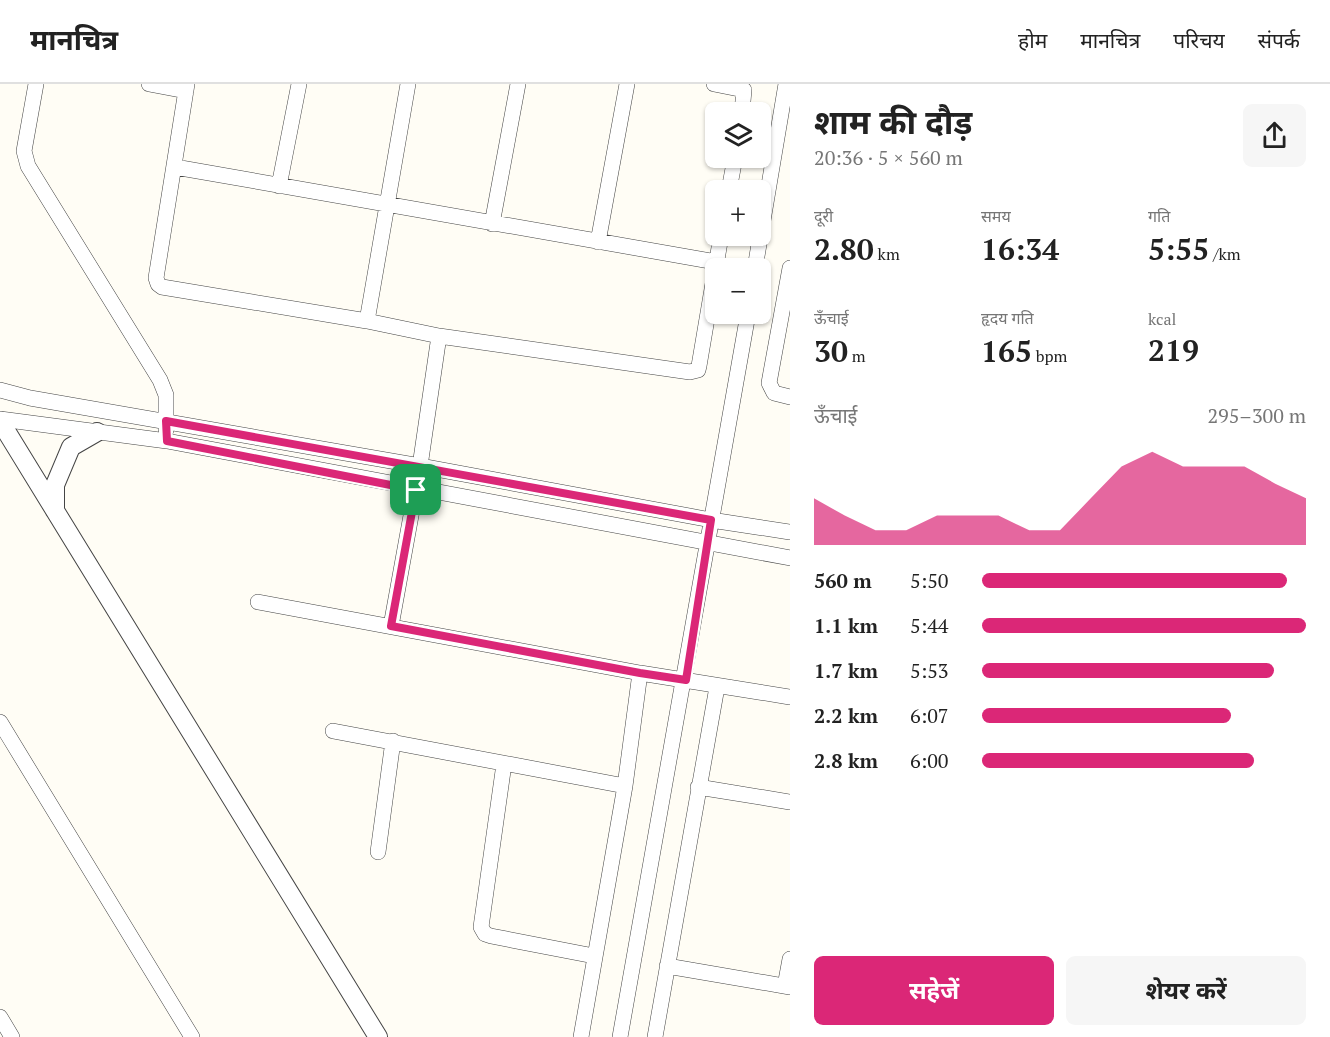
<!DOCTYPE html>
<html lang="hi">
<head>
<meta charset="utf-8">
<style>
  :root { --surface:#fff; --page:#f6f6f6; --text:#222; --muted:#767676; --line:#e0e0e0; --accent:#db2777 }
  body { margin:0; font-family:"PT Serif","Noto Sans Devanagari",serif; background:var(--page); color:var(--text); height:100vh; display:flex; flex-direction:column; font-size:22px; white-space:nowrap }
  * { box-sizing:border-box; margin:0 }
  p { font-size:20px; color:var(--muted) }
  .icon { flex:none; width:33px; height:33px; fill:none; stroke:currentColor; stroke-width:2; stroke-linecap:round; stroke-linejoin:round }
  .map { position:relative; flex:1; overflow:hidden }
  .sheet { display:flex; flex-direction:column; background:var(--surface); width:540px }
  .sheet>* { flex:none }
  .buttons { position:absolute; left:705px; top:18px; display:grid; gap:12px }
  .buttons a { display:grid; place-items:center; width:66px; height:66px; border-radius:9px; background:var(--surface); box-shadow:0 2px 4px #0004; font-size:30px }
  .pin { position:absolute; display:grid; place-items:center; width:51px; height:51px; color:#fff; margin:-26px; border-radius:12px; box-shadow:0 3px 9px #0006 }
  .round { display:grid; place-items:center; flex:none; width:63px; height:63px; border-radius:9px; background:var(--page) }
  .head { display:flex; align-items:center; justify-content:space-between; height:102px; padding:0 24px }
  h1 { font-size:33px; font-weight:700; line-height:45px }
  .stats { display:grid; grid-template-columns:repeat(3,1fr); gap:9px; height:102px; padding:6px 24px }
  .stats div { display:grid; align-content:center }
  .stats b { font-size:30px; font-weight:700 }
  .stats small { font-size:16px; font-weight:400 }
  .stats p { font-size:16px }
  .chart { height:168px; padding:12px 24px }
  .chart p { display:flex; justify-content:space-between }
  .chart svg { width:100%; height:108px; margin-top:6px; fill:var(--accent); opacity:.7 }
  .cta { display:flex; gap:12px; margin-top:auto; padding:12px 24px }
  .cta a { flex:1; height:69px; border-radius:9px; background:var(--accent); color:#fff; font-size:24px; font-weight:700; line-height:69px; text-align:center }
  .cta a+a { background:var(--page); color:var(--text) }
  ul { padding:0 24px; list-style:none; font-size:20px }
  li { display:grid; grid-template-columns:96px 72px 1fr; align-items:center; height:45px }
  li i { height:15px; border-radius:8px; background:var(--accent) }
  header { display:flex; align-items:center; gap:36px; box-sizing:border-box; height:84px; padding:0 30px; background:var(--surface); border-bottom:2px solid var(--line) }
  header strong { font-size:28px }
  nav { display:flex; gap:33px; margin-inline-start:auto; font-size:21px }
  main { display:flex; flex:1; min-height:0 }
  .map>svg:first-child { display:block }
</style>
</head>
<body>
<header>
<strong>मानचित्र</strong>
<nav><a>होम</a><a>मानचित्र</a><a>परिचय</a><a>संपर्क</a></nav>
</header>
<main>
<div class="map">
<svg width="790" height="953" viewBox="0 0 790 953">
  <rect width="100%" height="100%" fill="#fffdf5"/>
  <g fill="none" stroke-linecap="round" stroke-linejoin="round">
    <defs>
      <path id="minor" d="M 36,0 L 24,67 L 28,82 L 160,296 L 166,311 L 166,346
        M 149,0 L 186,7
        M 187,0 L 156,194 L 158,200 L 162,203 L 367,237 L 439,252 L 690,288 L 698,286 L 699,282 L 721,152
        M 714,0 L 744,6 L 742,28
        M 175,83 L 716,178
        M 279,102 L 299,0
        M 729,106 L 735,74
        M 492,140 L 518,0
        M 598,158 L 627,0
        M 755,184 L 786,0
        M 790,184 L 769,299 L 774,309 L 790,313
        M 367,237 L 408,0
        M 0,306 L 30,314 L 420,382 L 711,436 L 790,448
        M 0,335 L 167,357 L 790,474
        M 258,518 L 640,589 L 790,613
        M 391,542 L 420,382 L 439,252
        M 0,638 L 192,953
        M 333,647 L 625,702
        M 504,680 L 481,843 L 485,850 L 491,852 L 594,872
        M 698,703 L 790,718
        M 378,768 L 393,657
        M 667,882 L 790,903
        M 785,902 L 790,875
        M 0,933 L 12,953
        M 581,953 L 625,702 L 640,589
        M 620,953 C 664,712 707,471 748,230
        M 655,953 L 717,603"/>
      <path id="tertiary" d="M 0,337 L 378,953
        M 55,427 L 55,401 L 71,363 L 97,348"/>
    </defs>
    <use href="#minor" stroke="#444" stroke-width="16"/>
    <use href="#tertiary" stroke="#444" stroke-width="20"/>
    <use href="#minor" stroke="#fff" stroke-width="15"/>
    <use href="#tertiary" stroke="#fff" stroke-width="18"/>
  </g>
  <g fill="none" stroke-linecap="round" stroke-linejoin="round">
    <defs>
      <path id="route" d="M 166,337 L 711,436 L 686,596 L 640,589 L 391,542 L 416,406 L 167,357 Z"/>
    </defs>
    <use href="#route" stroke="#fff" stroke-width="12"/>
    <use href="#route" stroke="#db2777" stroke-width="8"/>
  </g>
</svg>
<div class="buttons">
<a><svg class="icon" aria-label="layers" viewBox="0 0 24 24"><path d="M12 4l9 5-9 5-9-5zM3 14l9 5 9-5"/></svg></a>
<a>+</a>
<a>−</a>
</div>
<div class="pin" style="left:416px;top:406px;background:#1e9e55"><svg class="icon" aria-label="arrive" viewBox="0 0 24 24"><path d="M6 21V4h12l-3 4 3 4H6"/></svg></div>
</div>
<section class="sheet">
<div class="head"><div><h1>शाम की दौड़</h1><p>20:36 · 5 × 560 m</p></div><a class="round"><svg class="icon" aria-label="share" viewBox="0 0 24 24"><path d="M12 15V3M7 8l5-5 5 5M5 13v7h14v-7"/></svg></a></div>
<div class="stats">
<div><p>दूरी</p><b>2.80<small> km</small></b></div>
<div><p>समय</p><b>16:34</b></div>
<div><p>गति</p><b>5:55<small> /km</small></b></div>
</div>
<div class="stats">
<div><p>ऊँचाई</p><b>30<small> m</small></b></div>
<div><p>हृदय गति</p><b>165<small> bpm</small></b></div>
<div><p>kcal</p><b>219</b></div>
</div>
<div class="chart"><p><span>ऊँचाई</span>295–300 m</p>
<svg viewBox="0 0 160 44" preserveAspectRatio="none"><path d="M0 44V25L10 32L20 38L30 38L40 32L50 32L60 32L70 38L80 38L90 25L100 12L110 6L120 12L130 12L140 12L150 19L160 25V44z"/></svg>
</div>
<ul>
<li><b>560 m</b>5:50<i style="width:94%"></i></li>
<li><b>1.1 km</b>5:44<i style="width:100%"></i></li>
<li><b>1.7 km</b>5:53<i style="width:90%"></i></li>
<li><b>2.2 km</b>6:07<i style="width:77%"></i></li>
<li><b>2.8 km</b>6:00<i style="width:84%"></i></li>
</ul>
<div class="cta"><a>सहेजें</a><a>शेयर करें</a></div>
</section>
</main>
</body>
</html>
